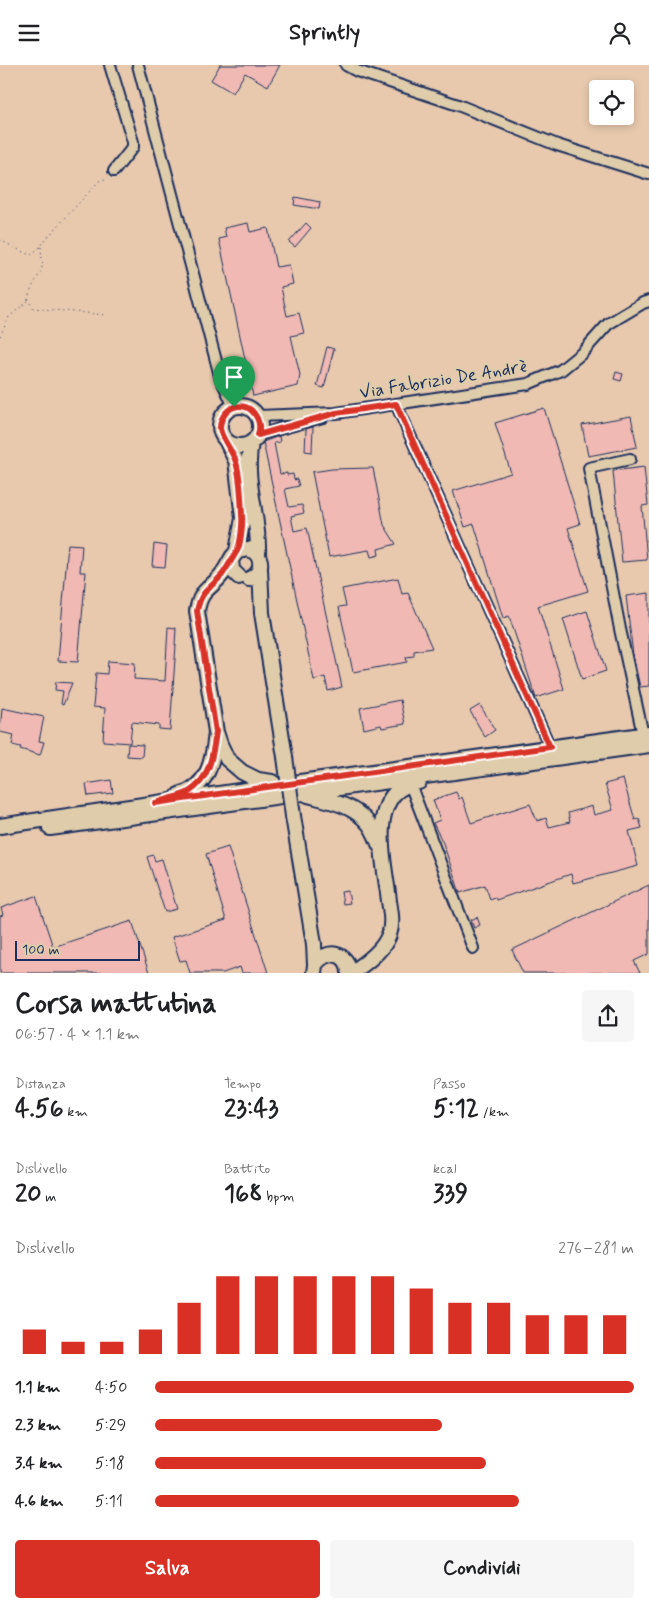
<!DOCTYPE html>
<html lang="it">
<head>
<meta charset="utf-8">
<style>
  :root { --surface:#fff; --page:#f6f6f6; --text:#202124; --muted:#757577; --accent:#d93025 }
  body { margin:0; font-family:Mynerve,sans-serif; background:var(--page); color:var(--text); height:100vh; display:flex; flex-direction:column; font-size:19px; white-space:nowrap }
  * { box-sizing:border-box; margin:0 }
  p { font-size:16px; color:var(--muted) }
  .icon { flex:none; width:28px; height:28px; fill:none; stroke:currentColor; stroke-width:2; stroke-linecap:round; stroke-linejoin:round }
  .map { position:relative; height:908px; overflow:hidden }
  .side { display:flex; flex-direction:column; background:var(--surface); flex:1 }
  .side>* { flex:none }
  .fabs { position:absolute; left:589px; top:15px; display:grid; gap:10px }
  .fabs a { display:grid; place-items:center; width:45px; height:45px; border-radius:5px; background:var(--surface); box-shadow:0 2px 8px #0003; font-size:25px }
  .scale { position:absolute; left:15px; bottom:12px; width:125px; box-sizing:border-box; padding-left:5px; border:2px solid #1b2f5e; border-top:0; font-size:14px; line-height:18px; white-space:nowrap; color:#1b2f5e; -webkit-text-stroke:4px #dfccaa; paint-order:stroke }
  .pin { position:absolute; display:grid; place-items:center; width:42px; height:42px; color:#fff; margin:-51px -21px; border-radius:50% 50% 50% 0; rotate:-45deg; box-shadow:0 0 5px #0007 }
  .pin .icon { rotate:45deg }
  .round { display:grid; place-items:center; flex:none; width:52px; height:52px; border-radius:5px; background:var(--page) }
  .head { display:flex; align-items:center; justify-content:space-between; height:85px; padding:0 15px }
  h1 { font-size:28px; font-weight:700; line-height:38px }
  .figures { display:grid; grid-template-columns:repeat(3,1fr); gap:8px; height:85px; padding:5px 15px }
  .figures div { display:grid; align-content:center }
  .figures b { font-size:25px; font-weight:700 }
  .figures small { font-size:14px; font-weight:400 }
  .figures p { font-size:14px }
  .chart { height:140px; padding:10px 15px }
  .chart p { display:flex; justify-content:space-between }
  .chart svg { width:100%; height:90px; margin-top:5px; stroke:var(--accent); stroke-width:6 }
  .button { display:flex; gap:10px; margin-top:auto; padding:10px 15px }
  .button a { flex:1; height:58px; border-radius:5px; background:var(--accent); color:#fff; font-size:20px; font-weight:700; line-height:58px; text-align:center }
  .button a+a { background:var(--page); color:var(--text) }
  ul { padding:0 15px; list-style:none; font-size:16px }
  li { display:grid; grid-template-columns:80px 60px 1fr; align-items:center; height:38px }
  li i { height:12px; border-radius:6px; background:var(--accent) }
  header { display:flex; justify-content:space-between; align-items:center; height:65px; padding:0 15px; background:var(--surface); font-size:22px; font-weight:700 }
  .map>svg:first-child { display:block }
</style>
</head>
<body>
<header><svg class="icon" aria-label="menu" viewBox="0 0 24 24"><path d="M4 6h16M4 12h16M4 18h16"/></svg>Sprintly<svg class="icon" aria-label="person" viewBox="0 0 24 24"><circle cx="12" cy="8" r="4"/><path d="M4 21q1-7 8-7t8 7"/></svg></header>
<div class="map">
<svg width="649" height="908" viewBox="0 0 649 908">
  <rect width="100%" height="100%" fill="#e8c9ae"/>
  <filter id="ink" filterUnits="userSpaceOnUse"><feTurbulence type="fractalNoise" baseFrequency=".02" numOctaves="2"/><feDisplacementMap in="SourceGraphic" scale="10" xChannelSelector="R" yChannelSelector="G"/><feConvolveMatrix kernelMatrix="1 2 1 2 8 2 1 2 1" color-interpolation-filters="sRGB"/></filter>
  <g filter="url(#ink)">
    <path fill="#f0b9b3" stroke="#1b2f5e" d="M 220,0 L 280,0 L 268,21 L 245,8 L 233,28 L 211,15 Z
      M 295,132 L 320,137 L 319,144 L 294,140 Z
      M 248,158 L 250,167 L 268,163 L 276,202 L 289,200 L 293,219 L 281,222 L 287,251 L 299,248 L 304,268 L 291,271 L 300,310 L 298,321 L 253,331 L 219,174 L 226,172 L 224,163 Z
      M 306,158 L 311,163 L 295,182 L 289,177 Z
      M 327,282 L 334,284 L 324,323 L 317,321 Z
      M 616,307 L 623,309 L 621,316 L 614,314 Z
      M 544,343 L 580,459 L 568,463 L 588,526 L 538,541 L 564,624 L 536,633 L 509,551 L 503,553 L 474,459 L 465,462 L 453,426 L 511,408 L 495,358 Z
      M 631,351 L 637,382 L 588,391 L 582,360 Z
      M 313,362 L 312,387 L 305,386 L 306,364 Z
      M 279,371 L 280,377 L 274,378 L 280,409 L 287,408 L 287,410 L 293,409 L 294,415 L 297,414 L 299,421 L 285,424 L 289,442 L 302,440 L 304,448 L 291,451 L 294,466 L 307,463 L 342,622 L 328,626 L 325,612 L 314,615 L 263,377 Z
      M 644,402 L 648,440 L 642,441 L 647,495 L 622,497 L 613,406 Z
      M 373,403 L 384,460 L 396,479 L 378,484 L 379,490 L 371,492 L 369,485 L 329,492 L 312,407 L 332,404 Z
      M 68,479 L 82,480 L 80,507 L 86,507 L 78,597 L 58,596 Z
      M 154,479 L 167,481 L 165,502 L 152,501 Z
      M 398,513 L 402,529 L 408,528 L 432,583 L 414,586 L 414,591 L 406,592 L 407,597 L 353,607 L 339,542 L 346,541 L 342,524 Z
      M 649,528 L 649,621 L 640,622 L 633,590 L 626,531 Z
      M 587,546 L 606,606 L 582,614 L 563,554 Z
      M 168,562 L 176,563 L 175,580 L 176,580 L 170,665 L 159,664 L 159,660 L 132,657 L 130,678 L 103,676 L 105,643 L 93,642 L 96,608 L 107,609 L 108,596 L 135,598 L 134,614 L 165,616 Z
      M 56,617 L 72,618 L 63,640 L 61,639 L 63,626 L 55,625 Z
      M 400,635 L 405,659 L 382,663 L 381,660 L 364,664 L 360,643 Z
      M 480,640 L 495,665 L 485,672 L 470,646 Z
      M 2,643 L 44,652 L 39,676 L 44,677 L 40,690 L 20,684 L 21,682 L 12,680 L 14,670 L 0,667 Z
      M 128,679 L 143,680 L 142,692 L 127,691 Z
      M 623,714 L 635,755 L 639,754 L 642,763 L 629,766 L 638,801 L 573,818 L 571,809 L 496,835 L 495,832 L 490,834 L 485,820 L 460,828 L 443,778 L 433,758 L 440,755 L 433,735 L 456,727 L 459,734 L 462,732 L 471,758 L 530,739 L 537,756 L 546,753 L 549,762 L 570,757 L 568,748 L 592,741 L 594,750 L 613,745 L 605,719 Z
      M 111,715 L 113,728 L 88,731 L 86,719 Z
      M 228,782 L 268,908 L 242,908 L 240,902 L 223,908 L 190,908 L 186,895 L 180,896 L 172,872 L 226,855 L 206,789 Z
      M 153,790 L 155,796 L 162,794 L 177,844 L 165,847 L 147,792 Z
      M 649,820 L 649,889 L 634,896 L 640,908 L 523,908 L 512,885 Z
      M 348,826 L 350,838 L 343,839 L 341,827 Z
      M 36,831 L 53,882 L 132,856 L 149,908 L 0,908 L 0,851 L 3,850 L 1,843 Z
      M 477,852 L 480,860 L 474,863 L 471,855 Z"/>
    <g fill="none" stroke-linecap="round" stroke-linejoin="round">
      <defs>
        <path id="minor" d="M 110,0 L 133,77 L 133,82 L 114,106
          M 138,0 L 220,311 L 234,342
          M 346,0 L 357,6 L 458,40 L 557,80 L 649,109
          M 396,339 L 550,682
          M 258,351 L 336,348 L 528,319 L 561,305 L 582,288 L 608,259 L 643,238 L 649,236
          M 258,370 L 323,352
          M 630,394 L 589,403 L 620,564 L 643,670
          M 410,719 L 473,883"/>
        <path id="major" d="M220 361a20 20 0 1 1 40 0a20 20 0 1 1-40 0Z
          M 226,375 L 236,396 L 243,453 L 237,486
          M 251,378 C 243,416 260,452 258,490
          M 233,491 C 230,496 227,502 223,508 C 211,525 201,522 197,546 L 216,667 L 220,679 L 227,694 L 242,707 L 258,715 L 272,717
          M 260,504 L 262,548 L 285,692
          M 239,512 L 232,505 L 231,495 L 237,486 L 249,484 C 264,490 264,508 249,514
          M 179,730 C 209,722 213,695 216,668
          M 308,730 C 331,736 354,740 369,759 C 374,765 377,774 380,781
          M 293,751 L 314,879 L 315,900 L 314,908
          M 0,761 L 307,716 L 649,669
          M 50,763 L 649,680
          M 315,900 C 326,883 349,887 349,908
          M 351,908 C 365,899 383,886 389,870 C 393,859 391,848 389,836 C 386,806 371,753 395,728 C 401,722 410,719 419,717"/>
      </defs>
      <use href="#minor" stroke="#1b2f5e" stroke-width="14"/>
      <use href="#major" stroke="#1b2f5e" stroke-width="18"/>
      <path stroke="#1b2f5e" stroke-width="1" stroke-dasharray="1 4" stroke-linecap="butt" d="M 0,175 L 25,188 L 31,190 L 41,181 L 46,174 L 99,116 L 108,113
        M 41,182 C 41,189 43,195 42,202 C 39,214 30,221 28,235 L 33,243 L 106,250
        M 0,271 L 9,252 L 28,236"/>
      <use href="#minor" stroke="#dfccaa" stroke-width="10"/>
      <use href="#major" stroke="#dfccaa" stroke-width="14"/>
      <defs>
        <path id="major-bridge" d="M 285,692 L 293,751"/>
      </defs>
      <use href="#major-bridge" stroke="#1b2f5e" stroke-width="18" stroke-linecap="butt"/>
      <use href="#major-bridge" stroke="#dfccaa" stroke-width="14"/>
    </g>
  </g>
  <g fill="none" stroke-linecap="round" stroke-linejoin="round" filter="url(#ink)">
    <defs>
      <path id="route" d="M 396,339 L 550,682 L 155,738 C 163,735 183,731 189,727 C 210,714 213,689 216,667 L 197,546 C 201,525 209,525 222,510 C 225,506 236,488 238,484 C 241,476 243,458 242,450 C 241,433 241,414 236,397 C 233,386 221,374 220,363 C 220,354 226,345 234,342 C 251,337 263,355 258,370 L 336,348 Z"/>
    </defs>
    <use href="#route" stroke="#fff" stroke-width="10"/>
    <use href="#route" stroke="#d93025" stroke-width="6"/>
  </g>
  <g text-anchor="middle" stroke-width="5" stroke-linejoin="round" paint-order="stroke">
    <g font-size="18" fill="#1b2f5e" stroke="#dfccaa">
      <text transform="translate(443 314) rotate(-9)" y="6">Via Fabrizio De Andrè</text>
    </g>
  </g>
</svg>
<div class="fabs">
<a><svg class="icon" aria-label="locate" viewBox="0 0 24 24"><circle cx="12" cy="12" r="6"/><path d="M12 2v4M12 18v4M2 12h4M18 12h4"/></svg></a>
</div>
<div class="scale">100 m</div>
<div class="pin" style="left:234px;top:342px;background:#1e9e55"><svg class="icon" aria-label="arrive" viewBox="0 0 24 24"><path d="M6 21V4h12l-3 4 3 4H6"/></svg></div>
</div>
<section class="side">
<div class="head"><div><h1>Corsa mattutina</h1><p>06:57 · 4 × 1.1 km</p></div><a class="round"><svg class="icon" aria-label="share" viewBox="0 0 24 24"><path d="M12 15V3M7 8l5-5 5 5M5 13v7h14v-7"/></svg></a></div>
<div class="figures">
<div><p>Distanza</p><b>4.56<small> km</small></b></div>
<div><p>Tempo</p><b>23:43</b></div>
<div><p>Passo</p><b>5:12<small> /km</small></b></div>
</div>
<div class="figures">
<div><p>Dislivello</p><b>20<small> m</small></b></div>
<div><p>Battito</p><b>168<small> bpm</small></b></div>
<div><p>kcal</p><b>339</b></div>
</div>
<div class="chart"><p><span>Dislivello</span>276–281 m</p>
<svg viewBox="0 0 160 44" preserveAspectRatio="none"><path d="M5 44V32M15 44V38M25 44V38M35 44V32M45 44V19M55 44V6M65 44V6M75 44V6M85 44V6M95 44V6M105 44V12M115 44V19M125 44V19M135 44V25M145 44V25M155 44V25"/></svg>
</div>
<ul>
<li><b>1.1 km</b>4:50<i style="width:100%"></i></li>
<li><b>2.3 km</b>5:29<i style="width:60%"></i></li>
<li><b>3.4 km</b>5:18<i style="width:69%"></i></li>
<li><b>4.6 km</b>5:11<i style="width:76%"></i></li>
</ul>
<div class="button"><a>Salva</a><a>Condividi</a></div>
</section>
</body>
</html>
